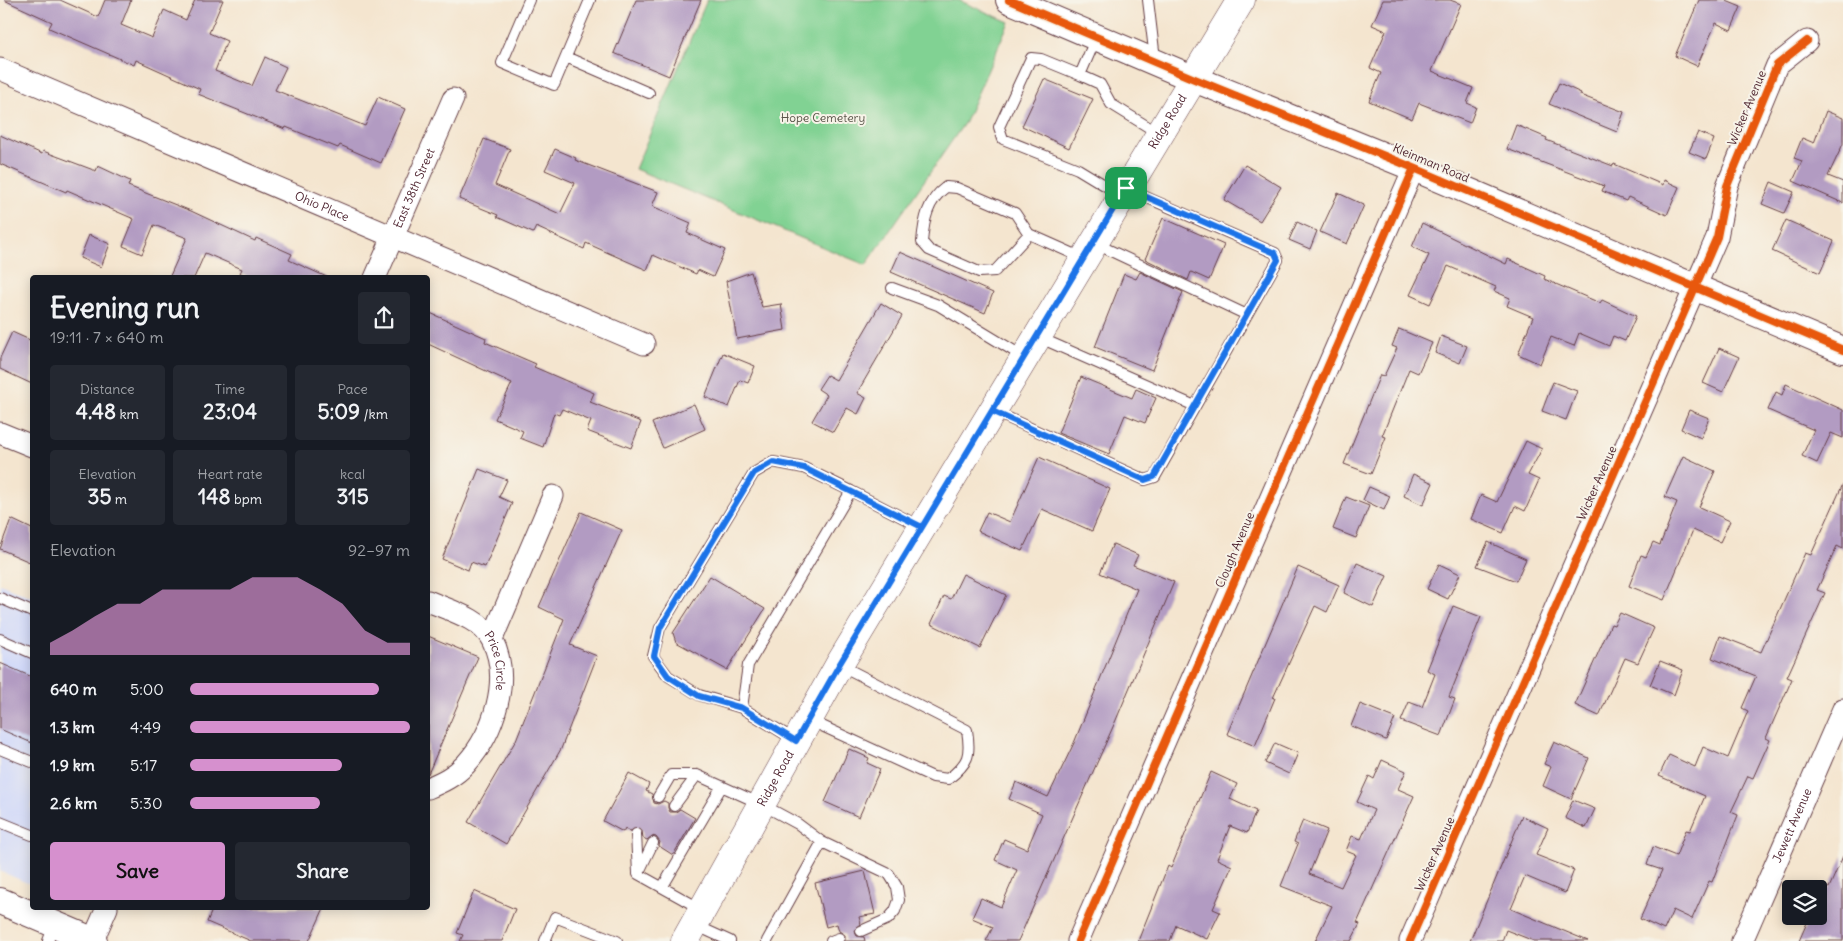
<!DOCTYPE html>
<html lang="en">
<head>
<meta charset="utf-8">
<style>
  :root { --surface:#171b24; --page:#242831; --text:#f1f3f6; --muted:#9ea1a6; --accent:#d690ce }
  body { margin:0; font-family:Delius,sans-serif; background:var(--page); color:var(--text); height:100vh; display:flex; flex-direction:column; font-size:19px; white-space:nowrap }
  * { box-sizing:border-box; margin:0 }
  p { font-size:16px; color:var(--muted) }
  .icon { flex:none; width:28px; height:28px; fill:none; stroke:currentColor; stroke-width:2; stroke-linecap:round; stroke-linejoin:round }
  .map { position:relative; flex:1; overflow:hidden }
  .panel { position:absolute; left:30px; top:275px; width:400px; height:635px; display:flex; flex-direction:column; background:var(--surface); border-radius:5px; box-shadow:0 2px 12px #0003 }
  .panel>* { flex:none }
  .controls { position:absolute; left:1782px; top:880px; display:grid; gap:10px }
  .controls a { display:grid; place-items:center; width:45px; height:45px; border-radius:5px; background:var(--surface); box-shadow:0 2px 12px #0003; font-size:25px }
  .pin { position:absolute; display:grid; place-items:center; width:42px; height:42px; color:#fff; margin:-21px; border-radius:10px; box-shadow:0 2px 8px #0006 }
  .round { display:grid; place-items:center; flex:none; width:52px; height:52px; border-radius:5px; background:var(--page) }
  .overview { display:flex; align-items:center; justify-content:space-between; height:85px; padding:0 20px }
  h1 { font-size:28px; font-weight:700; line-height:38px }
  .metrics { display:grid; grid-template-columns:repeat(3,1fr); gap:8px; height:85px; padding:5px 20px }
  .metrics div { display:grid; align-content:center; border-radius:5px; background:var(--page); text-align:center }
  .metrics b { font-size:21px; font-weight:700 }
  .metrics small { font-size:14px; font-weight:400 }
  .metrics p { font-size:14px }
  .chart { height:140px; padding:10px 20px }
  .chart p { display:flex; justify-content:space-between }
  .chart svg { width:100%; height:90px; margin-top:5px; fill:var(--accent); opacity:.7 }
  .cta { display:flex; gap:10px; margin-top:auto; padding:10px 20px }
  .cta a { flex:1; height:58px; border-radius:5px; background:var(--accent); color:#111; font-size:20px; font-weight:700; line-height:58px; text-align:center }
  .cta a+a { background:var(--page); color:var(--text) }
  ul { padding:0 20px; list-style:none; font-size:16px }
  li { display:grid; grid-template-columns:80px 60px 1fr; align-items:center; height:38px }
  li i { height:12px; border-radius:6px; background:var(--accent) }
  .map>svg:first-child { display:block }
</style>
</head>
<body>
<div class="map">
<svg width="1843" height="941" viewBox="0 0 1843 941">
  <rect width="100%" height="100%" fill="#f7f3e8"/>
  <filter id="ink" filterUnits="userSpaceOnUse"><feTurbulence type="fractalNoise" baseFrequency=".02" numOctaves="2"/><feDisplacementMap in="SourceGraphic" scale="10" xChannelSelector="R" yChannelSelector="G"/><feConvolveMatrix kernelMatrix="1 2 1 2 8 2 1 2 1" color-interpolation-filters="sRGB"/></filter>
  <filter id="wash" filterUnits="userSpaceOnUse"><feTurbulence type="fractalNoise" baseFrequency=".0096" numOctaves="4" result="noise"/><feDisplacementMap in="SourceGraphic" scale="20" xChannelSelector="R" yChannelSelector="G"/><feGaussianBlur stdDeviation="1.12" result="paint"/><feColorMatrix in="noise" values="0 0 0 0 0 0 0 0 0 0 0 0 0 0 0 0 0 1.4 0 .05"/><feComposite in="paint" operator="in"/></filter>
  <g filter="url(#wash)">
    <rect width="100%" height="100%" fill="#f4e5cf"/>
    <path fill="#d1d9f9" d="M 0,584 L 32,597 L 32,885 L 0,871 Z"/>
    <path fill="#81d293" stroke="#66785f" d="M 707,0 L 958,0 L 1009,22 L 965,122 L 866,265 L 635,169 Z"/>
    <g id="blocks">
      <path fill="#b29bc2" d="M 4,0 L 60,0 L 98,17 L 105,0 L 131,0 L 121,25 L 152,38 L 164,10 L 186,20 L 195,0 L 223,0 L 209,33 L 227,41 L 215,71 L 252,86 L 265,57 L 286,67 L 275,90 L 365,126 L 378,97 L 405,109 L 381,163 L 340,145 L 338,148 L 286,127 L 285,129 L 198,94 L 200,89 L 136,60 L 134,65 L 49,28 L 52,22 Z
        M 636,0 L 701,0 L 669,76 L 614,53 Z
        M 1383,0 L 1450,0 L 1461,4 L 1432,71 L 1473,88 L 1467,103 L 1476,107 L 1470,123 L 1419,103 L 1412,119 L 1369,101 L 1381,73 L 1370,68 L 1386,31 L 1372,25 Z
        M 1699,0 L 1724,0 L 1741,7 L 1731,30 L 1716,23 L 1697,66 L 1675,56 Z
        M 1044,79 L 1093,99 L 1069,148 L 1022,126 Z
        M 1559,83 L 1581,93 L 1580,95 L 1624,112 L 1617,132 L 1549,104 Z
        M 1826,111 L 1843,118 L 1843,144 L 1828,176 L 1843,182 L 1843,203 L 1793,181 L 1802,161 L 1794,158 L 1802,138 L 1814,143 Z
        M 1516,125 L 1547,138 L 1546,140 L 1613,166 L 1614,164 L 1663,185 L 1664,180 L 1679,187 L 1667,215 L 1628,197 L 1626,201 L 1602,191 L 1604,186 L 1507,149 Z
        M 1698,132 L 1714,139 L 1706,159 L 1689,152 Z
        M 0,135 L 42,154 L 43,151 L 96,171 L 98,166 L 130,181 L 128,186 L 191,211 L 255,241 L 256,238 L 292,254 L 289,260 L 329,278 L 251,278 L 240,273 L 242,269 L 205,253 L 194,278 L 169,278 L 187,238 L 154,225 L 142,254 L 123,246 L 134,219 L 67,190 L 66,192 L 0,164 Z
        M 484,139 L 510,149 L 495,185 L 560,214 L 575,183 L 545,170 L 555,149 L 576,158 L 575,160 L 658,192 L 652,206 L 691,223 L 687,233 L 725,250 L 713,277 L 698,270 L 696,274 L 653,255 L 647,270 L 586,243 L 584,249 L 536,227 L 533,233 L 497,217 L 498,215 L 459,199 Z
        M 1245,165 L 1281,187 L 1260,221 L 1224,200 Z
        M 1771,182 L 1794,192 L 1784,213 L 1762,204 Z
        M 1338,193 L 1364,205 L 1347,244 L 1320,232 Z
        M 1163,218 L 1224,245 L 1209,280 L 1191,272 L 1188,280 L 1145,259 Z
        M 1786,220 L 1834,241 L 1820,273 L 1772,251 Z
        M 1297,222 L 1317,231 L 1310,249 L 1289,240 Z
        M 1422,223 L 1506,264 L 1508,259 L 1545,276 L 1544,279 L 1600,303 L 1602,300 L 1636,316 L 1625,341 L 1613,336 L 1609,346 L 1579,333 L 1574,346 L 1551,337 L 1540,364 L 1518,354 L 1533,317 L 1507,306 L 1510,298 L 1494,291 L 1496,287 L 1448,266 L 1430,304 L 1410,295 L 1429,255 L 1412,247 Z
        M 89,235 L 110,244 L 101,267 L 80,258 Z
        M 900,252 L 993,293 L 985,313 L 891,272 Z
        M 751,272 L 762,307 L 781,304 L 785,330 L 737,339 L 726,281 Z
        M 1140,272 L 1183,292 L 1152,370 L 1095,347 L 1124,274 L 1136,279 Z
        M 881,303 L 902,316 L 857,393 L 866,398 L 858,414 L 847,408 L 833,432 L 812,421 L 827,395 L 818,389 L 827,375 L 836,380 Z
        M 428,312 L 486,338 L 485,342 L 536,364 L 534,367 L 594,393 L 590,402 L 641,422 L 631,448 L 587,431 L 591,421 L 562,409 L 559,415 L 554,413 L 543,447 L 520,438 L 523,431 L 495,419 L 512,383 L 428,344 Z
        M 1399,329 L 1432,343 L 1418,373 L 1409,369 L 1382,436 L 1386,437 L 1371,474 L 1344,464 L 1380,375 L 1384,376 L 1397,348 L 1392,346 Z
        M 12,332 L 32,341 L 32,384 L 0,369 L 0,358 Z
        M 1441,336 L 1467,346 L 1460,363 L 1435,353 Z
        M 1719,348 L 1739,357 L 1723,392 L 1703,383 Z
        M 723,353 L 755,366 L 748,383 L 740,380 L 729,407 L 705,397 Z
        M 1081,377 L 1132,398 L 1136,389 L 1156,398 L 1145,423 L 1125,415 L 1109,454 L 1058,433 Z
        M 1553,382 L 1577,391 L 1566,420 L 1542,411 Z
        M 1786,384 L 1843,410 L 1843,438 L 1831,433 L 1817,463 L 1802,456 L 1814,430 L 1768,410 L 1776,392 L 1782,395 Z
        M 694,404 L 705,429 L 663,448 L 652,423 Z
        M 1689,410 L 1709,418 L 1701,438 L 1681,429 Z
        M 1526,441 L 1542,449 L 1528,475 L 1539,480 L 1525,511 L 1515,506 L 1503,533 L 1471,519 L 1481,495 L 1497,502 Z
        M 1683,456 L 1715,471 L 1699,507 L 1730,521 L 1720,542 L 1693,530 L 1664,600 L 1629,586 L 1641,555 L 1646,557 L 1653,542 L 1660,545 L 1677,502 L 1665,497 Z
        M 1039,457 L 1110,489 L 1092,531 L 1042,509 L 1022,551 L 978,531 L 987,512 L 1010,522 Z
        M 479,469 L 507,480 L 499,497 L 512,503 L 485,567 L 471,562 L 468,570 L 442,559 Z
        M 1413,474 L 1433,483 L 1423,505 L 1404,496 Z
        M 1843,484 L 1843,549 L 1837,546 L 1817,590 L 1825,593 L 1787,677 L 1792,679 L 1766,738 L 1770,740 L 1753,778 L 1748,776 L 1731,812 L 1738,815 L 1712,882 L 1709,881 L 1692,919 L 1673,910 L 1664,930 L 1640,919 L 1662,870 L 1647,865 L 1653,847 L 1676,856 L 1686,830 L 1690,831 L 1705,796 L 1659,776 L 1669,755 L 1695,767 L 1703,747 L 1728,758 L 1748,711 L 1742,708 L 1756,676 L 1712,658 L 1720,636 L 1761,652 L 1805,553 L 1811,555 Z
        M 1369,487 L 1390,496 L 1384,510 L 1363,500 Z
        M 1346,497 L 1369,506 L 1356,538 L 1333,529 Z
        M 581,512 L 622,530 L 570,645 L 597,656 L 561,749 L 506,844 L 468,822 L 516,740 L 564,619 L 539,607 Z
        M 11,519 L 32,529 L 32,563 L 0,549 Z
        M 1488,542 L 1526,559 L 1516,581 L 1477,566 Z
        M 1113,544 L 1138,555 L 1133,565 L 1174,582 L 1116,720 L 1018,941 L 986,941 L 993,927 L 972,918 L 981,898 L 1001,907 L 1017,870 L 995,860 L 1004,839 L 1027,849 L 1042,814 L 1009,799 L 1016,782 L 1048,797 L 1074,743 L 1137,589 L 1100,573 Z
        M 1357,563 L 1387,576 L 1373,607 L 1344,593 Z
        M 1439,564 L 1460,574 L 1448,599 L 1427,589 Z
        M 1298,567 L 1339,585 L 1327,612 L 1315,606 L 1273,698 L 1275,698 L 1255,746 L 1227,734 Z
        M 963,574 L 1006,595 L 980,648 L 931,624 L 944,596 L 951,599 Z
        M 710,576 L 765,609 L 727,670 L 676,642 L 673,633 Z
        M 1453,606 L 1481,617 L 1449,697 L 1455,699 L 1441,736 L 1401,721 L 1409,702 L 1422,707 L 1435,674 L 1427,670 Z
        M 1620,613 L 1654,628 L 1638,663 L 1625,658 L 1599,716 L 1575,705 L 1611,624 L 1614,625 Z
        M 428,636 L 478,657 L 428,774 Z
        M 1660,661 L 1683,670 L 1674,695 L 1650,685 Z
        M 0,663 L 32,677 L 32,743 L 0,729 Z
        M 1360,704 L 1395,718 L 1386,740 L 1351,726 Z
        M 1554,742 L 1589,758 L 1571,799 L 1543,786 L 1551,767 L 1544,764 Z
        M 1275,743 L 1298,753 L 1289,774 L 1265,763 Z
        M 849,749 L 869,758 L 867,763 L 880,769 L 859,817 L 825,802 Z
        M 1382,760 L 1406,771 L 1398,789 L 1414,796 L 1357,923 L 1360,924 L 1351,941 L 1315,941 L 1332,906 L 1281,886 L 1298,844 L 1294,842 L 1303,820 L 1327,830 L 1309,874 L 1341,887 L 1356,855 L 1346,851 L 1352,836 L 1361,839 L 1374,810 L 1357,802 L 1369,776 L 1374,779 Z
        M 1211,772 L 1237,784 L 1230,799 L 1256,811 L 1247,833 L 1230,826 L 1217,859 L 1232,866 L 1213,909 L 1220,912 L 1207,939 L 1176,925 L 1170,941 L 1138,941 L 1168,866 L 1171,868 Z
        M 629,773 L 649,784 L 646,791 L 652,794 L 654,803 L 658,804 L 664,801 L 668,803 L 668,808 L 670,812 L 676,812 L 680,809 L 695,818 L 673,855 L 659,846 L 660,842 L 656,837 L 652,836 L 647,840 L 643,838 L 642,831 L 639,828 L 630,831 L 625,828 L 623,832 L 603,821 Z
        M 1573,800 L 1595,809 L 1586,828 L 1565,818 Z
        M 1522,816 L 1548,828 L 1536,855 L 1574,870 L 1565,893 L 1525,876 L 1511,909 L 1588,941 L 1534,941 L 1506,930 L 1502,941 L 1470,941 Z
        M 1843,856 L 1843,941 L 1799,941 L 1810,916 L 1819,916 L 1819,897 L 1824,886 L 1829,888 Z
        M 865,871 L 875,914 L 859,917 L 861,924 L 854,930 L 857,936 L 864,937 L 865,941 L 845,941 L 845,935 L 839,931 L 837,924 L 826,927 L 815,883 Z
        M 474,891 L 515,909 L 502,941 L 460,941 L 463,935 L 457,933 Z
        M 213,908 L 324,908 L 309,941 L 251,941 L 207,922 Z"/>
    </g>
  </g>
  <g filter="url(#ink)">
    <use href="#blocks" fill-opacity="0" stroke="#643d44" stroke-width="1"/>
    <g fill="none" stroke-linecap="round" stroke-linejoin="round">
      <defs>
        <path id="service" d="M 529,0 L 502,63 L 554,85 L 590,0
          M 1148,0 L 1155,59
          M 1096,38 L 1080,75 L 1100,84 L 1111,104 L 1158,133
          M 566,57 L 649,93
          M 1080,75 L 1041,59 L 1031,58 L 999,127 L 1003,139 L 1078,169 L 1121,195
          M 946,187 L 957,188 L 1015,213 L 1029,234 L 995,271 L 979,272 L 929,250 L 922,242 C 924,220 927,201 946,187 Z
          M 1029,234 L 1083,258
          M 1094,243 L 1247,315
          M 892,288 L 938,305 L 1024,357
          M 1038,337 L 1195,406
          M 993,411 L 1145,480 L 1155,477 L 1278,260 L 1275,253 L 1127,189
          M 0,598 L 32,612
          M 0,639 L 32,653
          M 742,708 L 699,695 L 668,676 L 653,656 L 660,628 L 754,473 L 773,462 L 804,468 L 851,491
          M 809,720 L 933,777 L 948,779 C 969,763 971,755 967,730 L 840,665
          M 795,740 L 742,708 L 748,665 L 851,491 L 921,527
          M 0,749 L 32,762
          M 658,797 L 671,775 L 697,775
          M 674,806 L 697,775 L 761,804 L 798,824 L 822,842 L 889,874 L 897,887 L 899,900 L 895,911 L 888,919 L 861,931
          M 0,822 L 32,835
          M 636,834 L 638,873
          M 653,843 L 638,874 L 701,909
          M 663,886 L 722,786
          M 695,925 L 730,941
          M 48,941 L 54,925
          M 545,941 L 555,917 L 617,941
          M 767,941 L 822,842
          M 831,941 L 839,938"/>
        <g id="minor">
          <path id="s1" d="M 0,69 L 644,344"/>
          <path id="s2" d="M 375,278 L 453,99"/>
          <path d="M 0,433 L 32,446"/>
          <path id="s3" d="M 428,601 C 448,610 481,618 492,640 C 512,679 494,733 466,764 C 455,776 442,782 428,788"/>
          <path d="M 492,639 L 553,496"/>
          <path d="M 93,940 L 107,908"/>
          <path d="M 1078,941 L 1414,168"/>
          <path d="M 1410,941 L 1717,237 L 1727,186 L 1777,65 L 1807,41"/>
          <path id="s4" d="M 1742,941 L 1843,709"/>
        </g>
        <path id="tertiary" d="M 1009,0 L 1192,78 L 1414,168 L 1843,350
          M 0,901 L 94,941"/>
        <g id="primary">
          <path id="s5" d="M 685,941 L 839,665 L 1241,0"/>
        </g>
      </defs>
      <use href="#service" stroke="#643d44" stroke-width="12"/>
      <use href="#minor" stroke="#643d44" stroke-width="23"/>
      <use href="#tertiary" stroke="#643d44" stroke-width="28"/>
      <use href="#primary" stroke="#643d44" stroke-width="29"/>
      <use href="#service" stroke="#fff" stroke-width="10"/>
      <use href="#minor" stroke="#fff" stroke-width="21"/>
      <use href="#tertiary" stroke="#fff" stroke-width="26"/>
      <use href="#primary" stroke="#fff" stroke-width="28"/>
      <defs>
        <path id="cycleway" d="M 1009,0 L 1192,78 L 1414,168 L 1843,350
          M 1078,941 L 1414,168
          M 1410,941 L 1717,237 L 1727,186 L 1777,65 L 1807,41"/>
      </defs>
      <use href="#cycleway" stroke="#f7f3e8" stroke-width="11"/>
      <use href="#cycleway" stroke="#e8590c" stroke-width="8"/>
    </g>
  </g>
  <g fill="none" stroke-linecap="round" stroke-linejoin="round" filter="url(#ink)">
    <defs>
      <path id="route" d="M 1126,188 L 922,527 L 804,468 L 773,462 L 754,473 L 660,628 L 654,656 L 668,676 L 699,696 L 742,708 L 796,741 L 839,665 L 992,411 L 1145,480 L 1154,477 L 1278,260 L 1275,253 L 1126,188"/>
    </defs>
    <use href="#route" stroke="#fff" stroke-width="10"/>
    <use href="#route" stroke="#1a73e8" stroke-width="6"/>
  </g>
  <g text-anchor="middle" stroke-width="4" stroke-linejoin="round" paint-order="stroke">
    <g font-size="12" fill="#4a1f2b" stroke="#f7f3e8">
      <text transform="translate(1747 108) rotate(-67)" y="4">Wicker Avenue</text>
      <text dy="4" stroke="none"><textPath href="#s5" startOffset="951">Ridge Road</textPath></text>
      <text transform="translate(1431 163) rotate(23)" y="4">Kleinman Road</text>
      <text dy="4" stroke="none"><textPath href="#s2" startOffset="98">East 38th Street</textPath></text>
      <text dy="4" stroke="none"><textPath href="#s1" startOffset="350">Ohio Place</textPath></text>
      <text transform="translate(1597 483) rotate(-66)" y="4">Wicker Avenue</text>
      <text transform="translate(1235 550) rotate(-67)" y="4">Clough Avenue</text>
      <text dy="4" stroke="none"><textPath href="#s3" startOffset="98">Price Circle</textPath></text>
      <text dy="4" stroke="none"><textPath href="#s5" startOffset="186">Ridge Road</textPath></text>
      <text dy="4" stroke="none"><textPath href="#s4" startOffset="126">Jewett Avenue</textPath></text>
      <text transform="translate(1435 854) rotate(-66)" y="4">Wicker Avenue</text>
    </g>
    <g font-size="12" fill="#5a554a" stroke="#f7f3e8">
      <text x="823" y="122">Hope Cemetery</text>
    </g>
  </g>
</svg>
<div class="controls">
<a><svg class="icon" aria-label="layers" viewBox="0 0 24 24"><path d="M12 4l9 5-9 5-9-5zM3 14l9 5 9-5"/></svg></a>
</div>
<div class="pin" style="left:1126px;top:188px;background:#1e9e55"><svg class="icon" aria-label="arrive" viewBox="0 0 24 24"><path d="M6 21V4h12l-3 4 3 4H6"/></svg></div>
<section class="panel">
<div class="overview"><div><h1>Evening run</h1><p>19:11 · 7 × 640 m</p></div><a class="round"><svg class="icon" aria-label="share" viewBox="0 0 24 24"><path d="M12 15V3M7 8l5-5 5 5M5 13v7h14v-7"/></svg></a></div>
<div class="metrics">
<div><p>Distance</p><b>4.48<small> km</small></b></div>
<div><p>Time</p><b>23:04</b></div>
<div><p>Pace</p><b>5:09<small> /km</small></b></div>
</div>
<div class="metrics">
<div><p>Elevation</p><b>35<small> m</small></b></div>
<div><p>Heart rate</p><b>148<small> bpm</small></b></div>
<div><p>kcal</p><b>315</b></div>
</div>
<div class="chart"><p><span>Elevation</span>92–97 m</p>
<svg viewBox="0 0 160 44" preserveAspectRatio="none"><path d="M0 44V38L10 32L20 25L30 19L40 19L50 12L60 12L70 12L80 12L90 6L100 6L110 6L120 12L130 19L140 32L150 38L160 38V44z"/></svg>
</div>
<ul>
<li><b>640 m</b>5:00<i style="width:86%"></i></li>
<li><b>1.3 km</b>4:49<i style="width:100%"></i></li>
<li><b>1.9 km</b>5:17<i style="width:69%"></i></li>
<li><b>2.6 km</b>5:30<i style="width:59%"></i></li>
</ul>
<div class="cta"><a>Save</a><a>Share</a></div>
</section>
</div>
</body>
</html>
